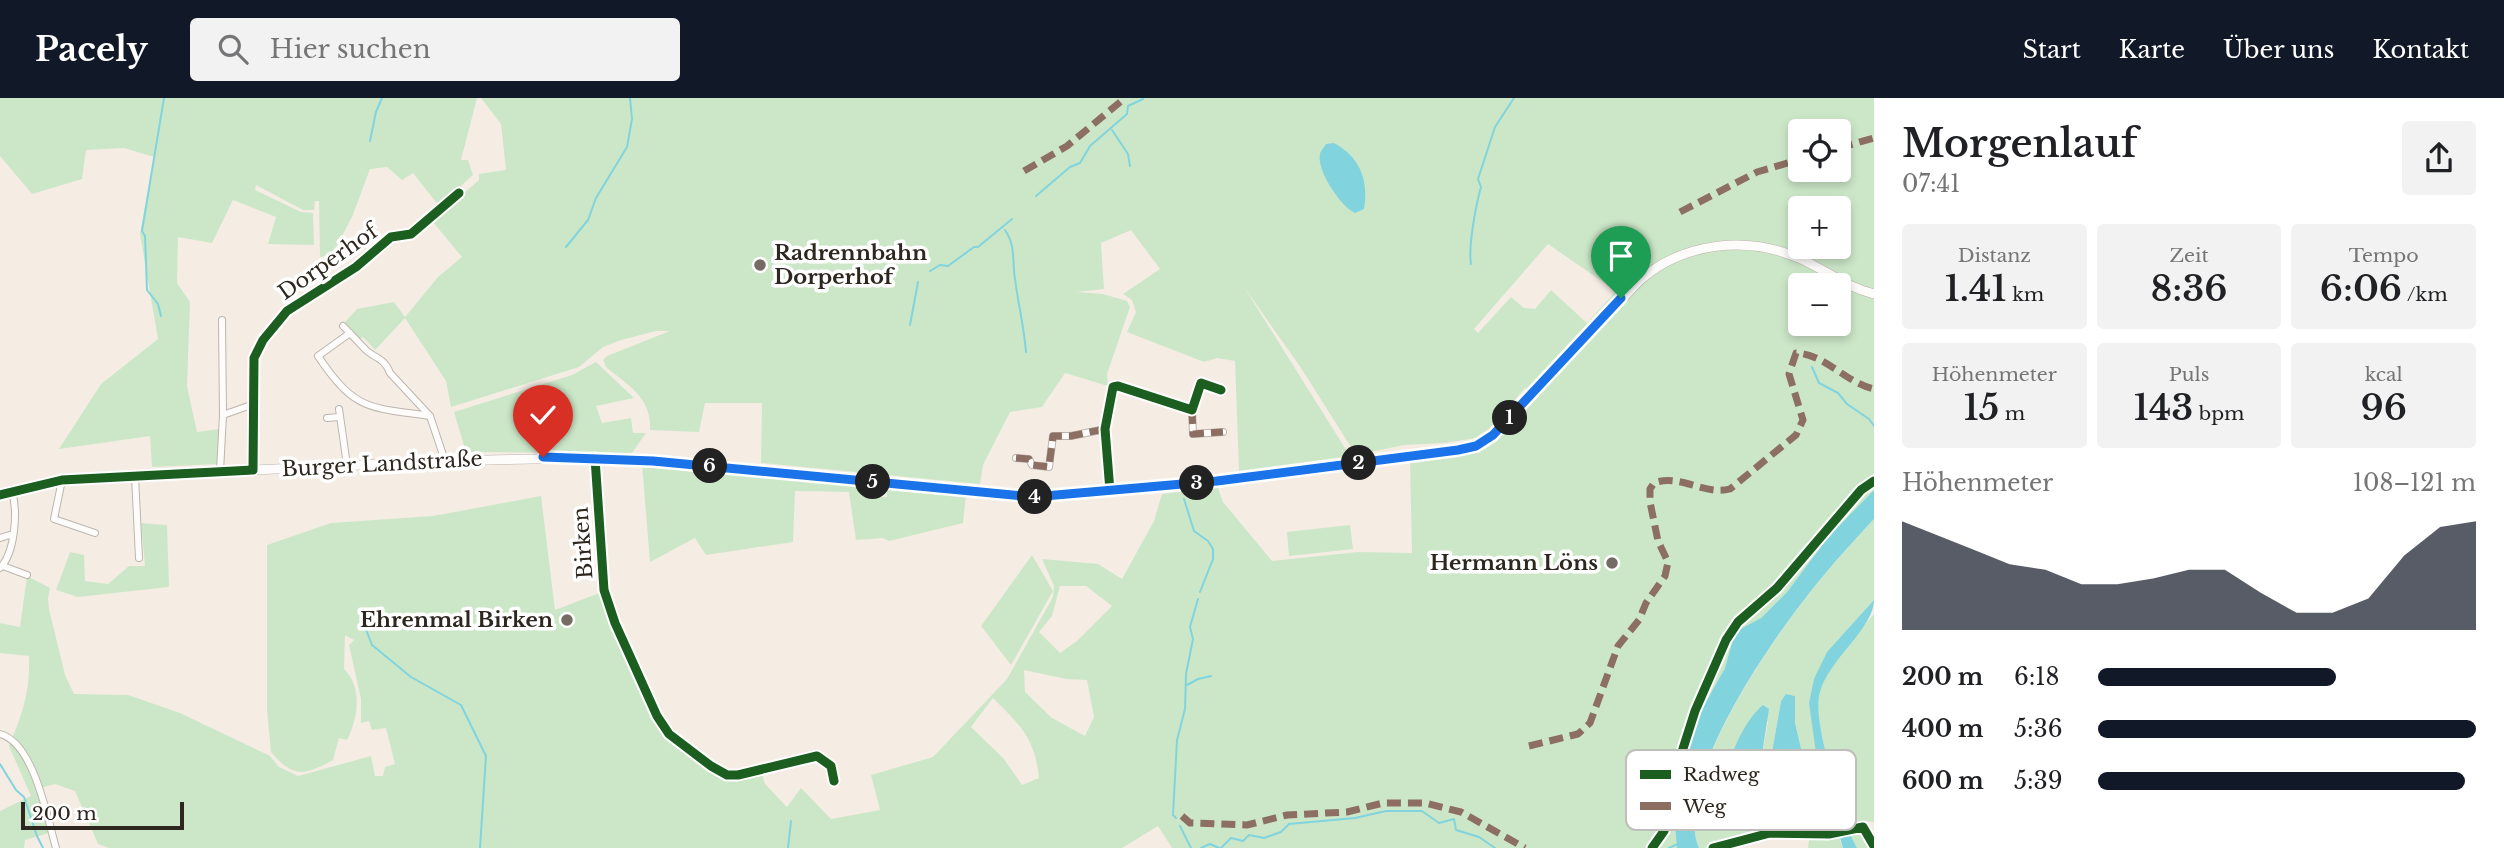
<!DOCTYPE html>
<html lang="de">
<head>
<meta charset="utf-8">
<style>
  :root { --surface:#fff; --page:#f2f2f2; --text:#202124; --muted:#757577; --accent:#111827 }
  body { margin:0; font-family:"Libre Baskerville",serif; background:var(--page); color:var(--text); height:100vh; display:flex; flex-direction:column; font-size:26px; white-space:nowrap }
  * { box-sizing:border-box; margin:0 }
  p { font-size:23px; color:var(--muted) }
  .icon { flex:none; width:38px; height:38px; fill:none; stroke:currentColor; stroke-width:2; stroke-linecap:round; stroke-linejoin:round }
  .map { position:relative; flex:1; overflow:hidden }
  .details { display:flex; flex-direction:column; background:var(--surface); width:630px }
  .details>* { flex:none }
  .controls { position:absolute; left:1788px; top:21px; display:grid; gap:14px }
  .controls a { display:grid; place-items:center; width:63px; height:63px; border-radius:7px; background:var(--surface); box-shadow:0 4px 10px #0003; font-size:35px }
  .scale { position:absolute; left:21px; bottom:18px; width:163px; box-sizing:border-box; padding-left:7px; border:4px solid #2e271f; border-top:0; font-size:19px; line-height:24px; white-space:nowrap; color:#2e271f; -webkit-text-stroke:5px #fff; paint-order:stroke }
  .pin { position:absolute; display:grid; place-items:center; width:60px; height:60px; color:#fff; margin:-72px -30px; border-radius:50% 50% 50% 0; rotate:-45deg; box-shadow:0 0 7px #0007 }
  .pin .icon { rotate:45deg }
  .km { position:absolute; width:35px; height:35px; margin:-18px; border-radius:50%; background:#222; color:#fff; font-size:19px; line-height:35px; text-align:center }
  .round { display:grid; place-items:center; flex:none; width:74px; height:74px; border-radius:7px; background:var(--page) }
  .summary { display:flex; align-items:center; justify-content:space-between; height:119px; padding:0 28px }
  h1 { font-size:38px; font-weight:600; line-height:52px }
  .metrics { display:grid; grid-template-columns:repeat(3,1fr); gap:10px; height:119px; padding:7px 28px }
  .metrics div { display:grid; align-content:center; border-radius:7px; background:var(--page); text-align:center }
  .metrics b { font-size:35px; font-weight:600 }
  .metrics small { font-size:19px; font-weight:400 }
  .metrics p { font-size:19px }
  .chart { height:196px; padding:14px 28px }
  .chart p { display:flex; justify-content:space-between }
  .chart svg { width:100%; height:126px; margin-top:7px; fill:var(--accent); opacity:.7 }
  ul { padding:0 28px; list-style:none; font-size:23px }
  li { display:grid; grid-template-columns:112px 84px 1fr; align-items:center; height:52px }
  li i { height:18px; border-radius:9px; background:var(--accent) }
  header { display:flex; align-items:center; gap:42px; box-sizing:border-box; height:98px; padding:0 35px; background:var(--accent); color:#fff }
  header strong { font-size:33px }
  nav { display:flex; gap:38px; margin-inline-start:auto; font-size:24px }
  .search { width:490px; height:63px; background:var(--page); display:flex; align-items:center; gap:18px; box-sizing:border-box; padding:0 24px; border-radius:7px; color:var(--muted); font-size:26px }
  main { display:flex; flex:1; min-height:0 }
  .map>svg:first-child { display:block }
</style>
</head>
<body>
<header>
<strong>Pacely</strong>
<div class="search"><svg class="icon" aria-label="search" viewBox="0 0 24 24"><circle cx="10" cy="10" r="6"/><path d="M15 15l6 6"/></svg>Hier suchen</div>
<nav><a>Start</a><a>Karte</a><a>Über uns</a><a>Kontakt</a></nav>
</header>
<main>
<div class="map">
<svg width="1874" height="750" viewBox="0 0 1874 750">
  <rect width="100%" height="100%" fill="#f5ede4"/>
  <path fill="#cce7c8" fill-rule="evenodd" d="M 0,0 L 477,0 L 461,62 L 468,62 L 473,77 L 439,108 L 413,75 L 402,82 L 387,69 L 370,71 L 352,119 L 332,157 L 320,159 L 319,103 L 315,103 L 314,112 L 303,112 L 256,87 L 255,92 L 301,114 L 313,115 L 314,147 L 268,146 L 276,119 L 233,102 L 212,145 L 178,139 L 177,185 L 190,204 L 187,288 L 197,334 L 220,331 L 218,366 L 152,369 L 150,338 L 59,351 L 101,286 L 158,241 L 140,136 L 154,59 L 124,50 L 86,52 L 82,81 L 32,96 L 0,58 Z
    M 481,0 L 1874,0 L 1874,392 L 1829,438 L 1787,494 L 1761,520 L 1735,535 L 1725,570 L 1702,611 L 1691,641 L 1674,718 L 1677,750 L 1172,750 L 1158,728 L 1122,750 L 109,750 L 98,746 L 75,693 L 55,686 L 37,691 L 49,735 L 25,742 L 24,750 L 0,750 L 0,713 L 31,698 L 9,648 C 23,615 30,594 29,558 L 0,555 L 0,525 L 20,529 L 27,478 L 50,490 L 48,500 L 49,511 L 65,577 L 74,596 L 128,597 L 180,615 L 270,658 L 279,669 L 298,678 L 371,658 L 375,678 L 383,678 L 385,669 L 395,666 L 386,630 L 372,632 L 369,623 L 361,625 L 361,601 L 349,547 L 354,542 L 345,537 L 344,571 C 363,589 358,621 347,642 L 339,640 L 333,662 C 304,678 293,680 271,654 L 267,612 L 267,447 L 331,425 L 433,418 L 541,398 L 555,512 L 602,494 L 627,559 L 660,631 L 668,641 L 717,676 L 727,680 L 743,680 L 761,673 L 765,686 L 787,709 L 801,690 L 831,721 L 880,712 L 871,677 L 933,659 L 1007,581 L 1053,499 L 1054,488 L 1042,461 L 1098,466 L 1122,481 L 1154,423 L 1162,396 L 1218,390 L 1223,404 L 1272,463 L 1358,454 L 1412,455 L 1410,362 L 1473,352 L 1535,298 L 1525,290 L 1489,331 L 1476,340 L 1444,345 L 1404,347 L 1356,357 L 1301,270 L 1244,189 L 1350,358 L 1239,373 L 1235,263 L 1217,260 L 1204,264 L 1127,234 L 1136,214 L 1132,202 L 1123,196 L 1160,171 L 1131,132 L 1101,145 L 1104,191 L 1077,194 L 1103,196 L 1127,203 L 1130,209 L 1107,276 L 1108,288 L 1065,275 L 1042,309 L 1010,314 L 983,367 L 980,386 L 761,365 L 762,305 L 705,305 L 699,334 L 650,332 C 652,300 628,287 606,269 L 603,262 L 607,258 L 670,233 L 656,233 L 621,242 L 603,249 L 579,269 L 451,309 L 446,283 L 405,220 L 375,252 L 363,239 L 360,241 L 344,225 L 357,211 L 394,204 L 405,219 L 438,179 L 462,159 L 432,123 L 479,82 L 479,76 L 506,72 L 501,26 ZM 1801,33 L 1839,33 L 1839,72 L 1801,72 ZM 1801,110 L 1839,110 L 1839,149 L 1801,149 ZM 1548,146 L 1616,193 L 1587,225 L 1551,192 L 1535,211 L 1524,210 L 1511,199 L 1478,235 L 1474,231 ZM 1801,187 L 1839,187 L 1839,226 L 1801,226 ZM 1060,488 L 1086,488 L 1112,508 L 1077,543 L 1060,555 L 1039,534 L 1052,518 ZM 1024,572 L 1066,581 L 1087,582 L 1094,619 L 1085,638 L 1052,620 L 1025,594 ZM 993,600 C 1020,627 1035,640 1039,680 L 1022,687 L 1004,661 L 971,629 Z
    M 596,264 L 634,300 L 596,308 L 602,325 L 631,320 L 633,335 L 646,335 L 632,355 L 466,354 L 454,314 L 572,277 Z
    M 642,366 L 871,387 L 872,399 L 887,399 L 887,388 L 966,397 L 963,425 L 889,443 L 883,440 L 856,442 L 849,394 L 795,393 L 793,444 L 706,457 L 695,440 L 650,464 Z
    M 1874,421 L 1874,502 L 1864,515 L 1809,605 L 1834,725 L 1843,750 L 1808,750 L 1809,742 L 1776,738 L 1776,735 L 1720,750 L 1699,750 C 1672,687 1766,552 1804,502 C 1825,474 1850,448 1874,421 ZM 1786,596 L 1795,598 L 1795,625 L 1817,718 L 1781,720 L 1771,707 L 1771,660 L 1781,603 ZM 1759,610 L 1768,624 L 1761,663 L 1763,713 L 1760,716 L 1722,715 L 1734,650 Z
    M 141,425 L 167,427 L 169,489 L 78,499 L 56,492 L 70,454 L 84,457 L 85,483 L 108,486 L 129,468 L 145,468 Z
    M 1350,427 L 1353,451 L 1289,458 L 1287,434 Z
    M 1032,457 L 1053,493 L 1011,567 L 981,528 Z
    M 1874,516 L 1874,724 L 1862,723 L 1864,736 L 1873,750 L 1857,750 L 1850,736 C 1840,702 1812,628 1819,595 C 1825,565 1855,538 1874,516 Z"/>
  <path fill="#81d4de" d="M 1334,45 C 1360,59 1369,82 1364,111 L 1355,115 C 1341,109 1316,72 1320,56 C 1320,54 1325,48 1326,46 Z
    M 1874,392 L 1874,421 C 1850,447 1825,474 1804,502 C 1765,552 1672,687 1699,750 L 1677,750 L 1674,718 L 1691,641 L 1702,611 L 1725,570 L 1735,534 L 1761,520 L 1787,494 L 1829,438 Z
    M 1874,502 C 1874,530 1829,561 1820,594 C 1811,624 1841,704 1850,736 L 1857,750 L 1843,750 L 1816,655 L 1809,605 L 1814,581 L 1827,554 Z
    M 1786,596 L 1795,598 L 1795,625 L 1817,718 L 1812,723 L 1775,720 L 1772,716 L 1771,660 L 1781,603 Z
    M 1763,607 L 1769,611 L 1761,663 L 1763,713 L 1753,719 L 1722,716 C 1716,686 1740,625 1763,607 Z"/>
  <g fill="none" stroke-linecap="round" stroke-linejoin="round">
    <path stroke="#81d4de" stroke-width="2" d="M 1112,32 L 1128,56 L 1130,68
      M 370,43 L 376,14 L 382,0
      M 1036,98 L 1070,69 L 1080,65 L 1090,48 L 1127,16 L 1128,8 L 1143,1
      M 1005,132 C 1016,148 1012,163 1015,181 C 1018,205 1024,229 1026,254
      M 566,149 L 588,122 L 596,100 L 627,49 L 632,21 L 630,0
      M 1471,166 C 1468,148 1476,107 1481,89 L 1478,81 L 1495,29 L 1514,0
      M 930,173 L 940,167 L 948,168 L 974,149 L 978,149 L 1012,121
      M 161,218 L 158,206 L 147,192 L 145,138 L 142,133 L 164,0
      M 910,227 L 918,184
      M 1812,269 L 1819,285 L 1838,295 L 1847,306 L 1869,321 L 1874,328
      M 1184,401 L 1194,433 L 1208,443 L 1213,451 L 1213,461 L 1200,494
      M 365,529 L 372,547 L 411,579 L 461,607 L 486,658 L 480,750
      M 1187,587 L 1198,581 L 1211,578
      M 0,666 L 16,692 L 24,699 L 37,738 L 43,750
      M 1176,720 L 1173,717 L 1177,642 L 1185,611 L 1186,576 L 1193,541 L 1190,529 L 1198,501
      M 1180,728 L 1191,750
      M 788,750 L 791,723
      M 1201,750 L 1210,746 L 1219,750
      M 1221,750 L 1231,740 L 1243,743 L 1249,737 L 1264,740 L 1281,734 L 1289,726 L 1355,720 L 1386,713 L 1422,713 L 1439,725 L 1454,721 L 1456,732 L 1479,739 L 1495,750
      M 1669,750 L 1678,746"/>
    <defs>
      <path id="street" d="M 343,228 C 351,236 359,245 367,253 C 377,261 385,261 390,275 L 430,318 L 445,363
        M 350,235 L 318,258 C 355,313 368,309 430,318
        M 339,311 L 347,367
        M 1192,312 L 1193,336 L 1223,334
        M 223,317 L 251,307
        M 327,320 L 339,319
        M 595,360 L 604,492 L 615,525 L 657,618 L 669,636 L 711,668 L 727,677 L 738,677 L 817,658 L 831,668 L 834,683
        M 1016,360 L 1029,361 L 1032,367 L 1049,369 L 1053,338 L 1071,338 L 1105,331
        M 253,372 L 254,260 L 263,242 L 287,213 L 356,169 L 391,139 L 411,136 L 459,95
        M 220,373 L 223,317 L 222,222
        M 135,378 L 139,460
        M 62,382 L 54,421 L 95,435
        M 1110,393 L 1105,331 L 1113,289 L 1118,288 L 1192,312 L 1201,285 L 1221,292
        M 0,440 L 13,436
        M 3,468 L 27,477
        M 0,470 C 15,455 18,414 12,394
        M 0,636 C 34,645 47,719 56,750"/>
      <path id="secondary" d="M 0,397 L 40,386 L 82,380 L 445,363 L 581,360 L 653,363 L 1007,398 L 1046,399 L 1217,383 L 1458,352 L 1480,346 L 1497,334 L 1639,183 C 1683,144 1747,137 1801,161 C 1827,173 1846,189 1874,196"/>
    </defs>
    <use href="#street" stroke="#bcb5ae" stroke-width="8"/>
    <use href="#secondary" stroke="#bcb5ae" stroke-width="10"/>
    <use href="#street" stroke="#fefcfb" stroke-width="6"/>
    <use href="#secondary" stroke="#fefcfb" stroke-width="9"/>
    <path stroke="#8d6e63" stroke-width="7" stroke-dasharray="14 7" stroke-linecap="butt" d="M 1839,50 L 1874,40
      M 1024,73 L 1067,48 L 1125,0
      M 1680,114 L 1757,74 L 1801,61
      M 1192,312 L 1193,336 L 1223,334
      M 1016,360 L 1029,361 L 1032,367 L 1049,369 L 1053,338 L 1071,338 L 1105,331
      M 1529,648 L 1578,636 L 1590,625 L 1618,548 L 1639,522 L 1646,505 L 1665,478 L 1668,464 L 1658,443 L 1650,404 L 1650,391 L 1654,385 C 1679,375 1705,398 1730,391 L 1796,337 L 1803,322 L 1789,276 L 1796,255 C 1825,256 1846,285 1874,291
      M 1182,718 L 1190,725 L 1247,727 L 1287,717 L 1347,714 L 1383,705 L 1425,705 L 1461,714 L 1525,750"/>
    <defs>
      <path id="cycleway" d="M 595,360 L 604,492 L 615,525 L 657,618 L 669,636 L 711,668 L 727,677 L 738,677 L 817,658 L 831,668 L 834,683
        M 1110,393 L 1105,331 L 1113,289 L 1118,288 L 1192,312 L 1201,285 L 1221,292
        M 0,397 L 62,382 L 253,372 L 254,260 L 263,242 L 287,213 L 356,169 L 391,139 L 411,136 L 459,95
        M 1652,750 L 1664,733 L 1680,660 L 1695,613 L 1726,542 L 1738,524 L 1777,490 L 1861,392 L 1874,383
        M 1713,750 L 1770,735 L 1829,736 L 1863,729 L 1874,748"/>
    </defs>
    <use href="#cycleway" stroke="#fff" stroke-width="13"/>
    <use href="#cycleway" stroke="#1b5e20" stroke-width="9"/>
  </g>
  <g fill="none" stroke-linecap="round" stroke-linejoin="round">
    <defs>
      <path id="route" d="M 543,359 L 653,363 L 1033,399 L 1217,383 L 1458,352 L 1476,348 L 1493,337 L 1621,200"/>
    </defs>
    <use href="#route" stroke="#fff" stroke-width="14"/>
    <use href="#route" stroke="#1a73e8" stroke-width="9"/>
  </g>
  <g fill="#746c64" stroke="#fff" stroke-width="2.5">
    <circle cx="760" cy="167" r="7"/>
    <circle cx="1612" cy="465" r="7"/>
    <circle cx="567" cy="522" r="7"/>
  </g>
  <g text-anchor="middle" stroke-width="7" stroke-linejoin="round" paint-order="stroke">
    <g font-size="21" font-weight="bold" fill="#2e271f" stroke="#fff" text-anchor="end">
      <text x="774" y="162" text-anchor="start">Radrennbahn<tspan x="774" dy="24">Dorperhof</tspan></text>
      <text x="1598" y="472">Hermann Löns</text>
      <text x="553" y="529">Ehrenmal Birken</text>
    </g>
    <g font-size="21" fill="#2e271f" stroke="#fff">
      <text transform="translate(328 164) rotate(-35)" y="7">Dorperhof</text>
      <text transform="translate(382 366) rotate(-3)" y="7">Burger Landstraße</text>
      <text transform="translate(583 445) rotate(-94)" y="7">Birken</text>
    </g>
  </g>
  <rect x="1626" y="652" width="230" height="80" rx="10" fill="#fff" stroke="#c0bebc" stroke-width="2"/>
  <rect x="1640" y="672" width="31" height="9" fill="#1b5e20"/>
  <rect x="1640" y="704" width="31" height="8" fill="#8d6e63"/>
  <g font-size="19" fill="#2e271f">
    <text x="1683" y="683">Radweg</text>
    <text x="1683" y="715">Weg</text>
  </g>
</svg>
<div class="controls">
<a><svg class="icon" aria-label="locate" viewBox="0 0 24 24"><circle cx="12" cy="12" r="6"/><path d="M12 2v4M12 18v4M2 12h4M18 12h4"/></svg></a>
<a>+</a>
<a>−</a>
</div>
<div class="scale">200 m</div>
<div class="pin" style="left:1621px;top:200px;background:#1e9e55"><svg class="icon" aria-label="arrive" viewBox="0 0 24 24"><path d="M6 21V4h12l-3 4 3 4H6"/></svg></div>
<div class="pin" style="left:543px;top:359px;background:#d93025"><svg class="icon" aria-label="check" viewBox="0 0 24 24"><path d="M5 12l5 5 9-10"/></svg></div>
<b class="km" style="left:1510px;top:320px">1</b>
<b class="km" style="left:1359px;top:365px">2</b>
<b class="km" style="left:1197px;top:385px">3</b>
<b class="km" style="left:1035px;top:399px">4</b>
<b class="km" style="left:873px;top:384px">5</b>
<b class="km" style="left:710px;top:368px">6</b>
</div>
<section class="details">
<div class="summary"><div><h1>Morgenlauf</h1><p>07:41</p></div><a class="round"><svg class="icon" aria-label="share" viewBox="0 0 24 24"><path d="M12 15V3M7 8l5-5 5 5M5 13v7h14v-7"/></svg></a></div>
<div class="metrics">
<div><p>Distanz</p><b>1.41<small> km</small></b></div>
<div><p>Zeit</p><b>8:36</b></div>
<div><p>Tempo</p><b>6:06<small> /km</small></b></div>
</div>
<div class="metrics">
<div><p>Höhenmeter</p><b>15<small> m</small></b></div>
<div><p>Puls</p><b>143<small> bpm</small></b></div>
<div><p>kcal</p><b>96</b></div>
</div>
<div class="chart"><p><span>Höhenmeter</span>108–121 m</p>
<svg viewBox="0 0 160 44" preserveAspectRatio="none"><path d="M0 44V6L10 11L20 16L30 21L40 23L50 28L60 28L70 26L80 23L90 23L100 31L110 38L120 38L130 33L140 18L150 8L160 6V44z"/></svg>
</div>
<ul>
<li><b>200 m</b>6:18<i style="width:63%"></i></li>
<li><b>400 m</b>5:36<i style="width:100%"></i></li>
<li><b>600 m</b>5:39<i style="width:97%"></i></li>
</ul>
</section>
</main>
</body>
</html>
